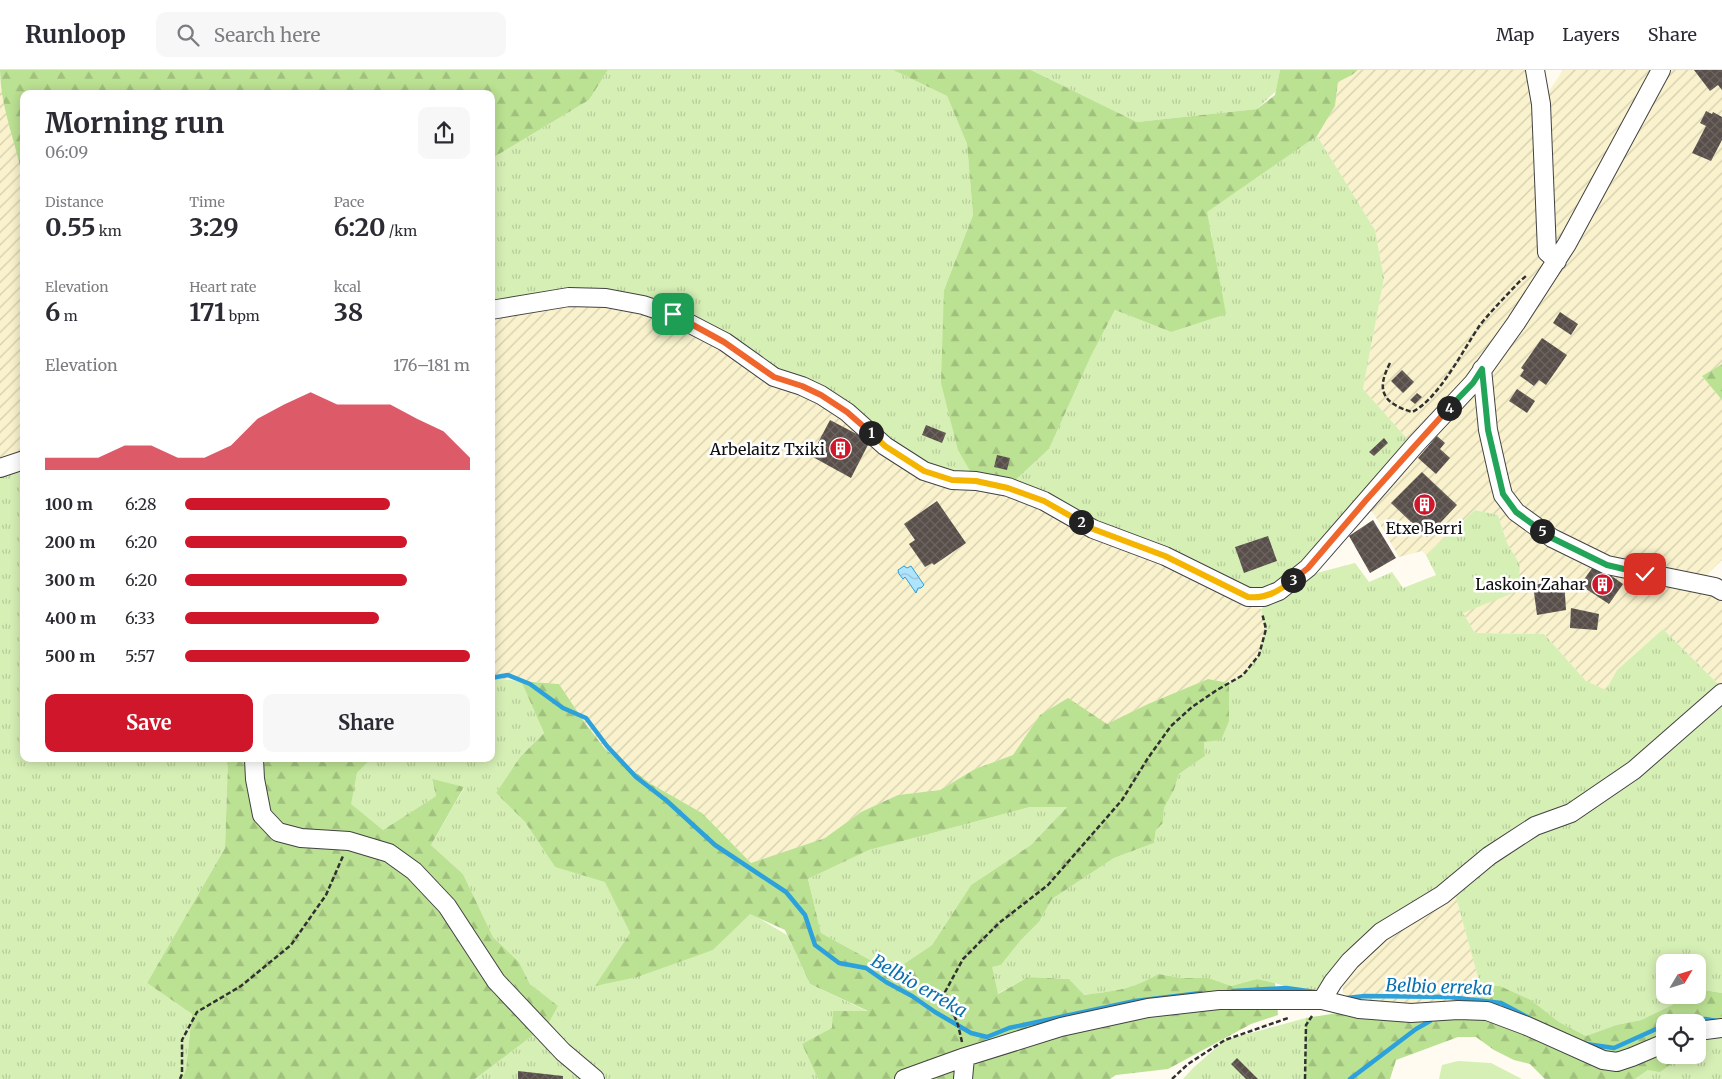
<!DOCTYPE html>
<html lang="en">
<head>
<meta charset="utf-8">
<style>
  :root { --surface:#fff; --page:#f7f7f7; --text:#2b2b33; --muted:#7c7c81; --line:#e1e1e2; --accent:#cf162a }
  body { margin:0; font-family:Merriweather,serif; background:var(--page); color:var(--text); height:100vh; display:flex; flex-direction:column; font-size:19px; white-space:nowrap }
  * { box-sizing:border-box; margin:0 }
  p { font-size:16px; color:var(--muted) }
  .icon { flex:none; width:28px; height:28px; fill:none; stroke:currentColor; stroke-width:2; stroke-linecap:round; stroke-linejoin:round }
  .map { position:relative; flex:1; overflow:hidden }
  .side { position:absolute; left:20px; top:20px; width:475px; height:672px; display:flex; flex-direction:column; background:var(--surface); border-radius:10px; box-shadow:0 2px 12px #0003 }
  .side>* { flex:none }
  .needle { width:32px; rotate:52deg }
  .controls { position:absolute; left:1656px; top:884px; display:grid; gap:10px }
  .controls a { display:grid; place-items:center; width:50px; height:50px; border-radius:10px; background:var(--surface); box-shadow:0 2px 12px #0003; font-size:25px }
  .pin { position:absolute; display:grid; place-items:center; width:42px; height:42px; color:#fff; margin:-21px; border-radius:10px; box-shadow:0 2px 8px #0006 }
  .km { position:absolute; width:25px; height:25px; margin:-12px; border-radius:50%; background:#222; color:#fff; font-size:14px; line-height:25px; text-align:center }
  .round { display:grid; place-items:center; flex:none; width:52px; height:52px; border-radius:10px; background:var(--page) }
  .head { display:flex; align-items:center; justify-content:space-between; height:85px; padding:0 25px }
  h1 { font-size:28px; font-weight:700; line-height:38px }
  .stats { display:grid; grid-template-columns:repeat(3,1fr); gap:8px; height:85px; padding:5px 25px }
  .stats div { display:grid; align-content:center }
  .stats b { font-size:25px; font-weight:700 }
  .stats small { font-size:14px; font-weight:400 }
  .stats p { font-size:14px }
  .chart { height:140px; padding:10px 25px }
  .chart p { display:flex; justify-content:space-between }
  .chart svg { width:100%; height:90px; margin-top:5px; fill:var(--accent); opacity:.7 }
  .primary-button { display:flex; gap:10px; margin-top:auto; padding:10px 25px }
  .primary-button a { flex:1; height:58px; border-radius:10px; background:var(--accent); color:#fff; font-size:20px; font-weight:700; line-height:58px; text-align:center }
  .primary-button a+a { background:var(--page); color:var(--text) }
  ul { padding:0 25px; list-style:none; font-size:16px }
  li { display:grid; grid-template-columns:80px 60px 1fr; align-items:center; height:38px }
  li i { height:12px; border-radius:6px; background:var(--accent) }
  header { display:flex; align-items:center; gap:30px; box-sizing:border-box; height:70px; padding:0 25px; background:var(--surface); border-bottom:1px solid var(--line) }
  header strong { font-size:24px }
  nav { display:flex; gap:28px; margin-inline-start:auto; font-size:18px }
  .search { width:350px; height:45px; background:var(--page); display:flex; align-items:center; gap:12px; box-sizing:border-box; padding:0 18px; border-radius:10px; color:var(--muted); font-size:19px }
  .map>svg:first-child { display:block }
</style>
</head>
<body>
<header>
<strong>Runloop</strong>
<div class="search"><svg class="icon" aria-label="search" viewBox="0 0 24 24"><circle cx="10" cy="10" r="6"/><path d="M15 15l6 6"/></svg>Search here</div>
<nav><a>Map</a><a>Layers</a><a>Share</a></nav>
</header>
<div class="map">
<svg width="1722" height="1009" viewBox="0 0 1722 1009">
  <defs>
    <pattern id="farmland-furrows" width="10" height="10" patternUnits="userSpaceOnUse" patternTransform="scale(1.25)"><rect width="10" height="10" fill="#f9f2cd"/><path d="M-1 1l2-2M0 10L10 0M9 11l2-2" fill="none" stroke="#d4ceaf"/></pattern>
    <pattern id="grass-tufts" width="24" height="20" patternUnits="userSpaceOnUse" patternTransform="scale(1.25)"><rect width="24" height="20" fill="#d6efb5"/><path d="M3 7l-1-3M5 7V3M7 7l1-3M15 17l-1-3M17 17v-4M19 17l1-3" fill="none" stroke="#b6cc9a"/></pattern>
    <pattern id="forest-firs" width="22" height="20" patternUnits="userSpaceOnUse" patternTransform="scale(1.25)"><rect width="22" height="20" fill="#bbe192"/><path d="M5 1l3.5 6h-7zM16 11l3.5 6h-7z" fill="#a0c07d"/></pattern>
    <pattern id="water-waves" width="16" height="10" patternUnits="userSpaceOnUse" patternTransform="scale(1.25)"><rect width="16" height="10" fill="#afe4fd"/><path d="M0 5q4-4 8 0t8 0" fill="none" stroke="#95c2d8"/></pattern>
    <pattern id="building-cross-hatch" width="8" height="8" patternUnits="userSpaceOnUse" patternTransform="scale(1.25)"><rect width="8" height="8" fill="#594f4a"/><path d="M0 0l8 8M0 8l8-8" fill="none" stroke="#6c6460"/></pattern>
  </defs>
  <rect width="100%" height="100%" fill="#fffbf1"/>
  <path fill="url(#farmland-furrows)" d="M 1358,0 L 1535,0 L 1541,33 L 1563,0 L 1660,0 L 1473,313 L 1410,372 L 1363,319 L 1384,208 L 1375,160 L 1317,66 L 1335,36 L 1338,12 L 1352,5 Z
    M 1662,0 L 1722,0 L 1722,294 L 1702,306 L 1722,330 L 1722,490 L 1703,508 L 1611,491 L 1520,436 L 1507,420 L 1488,302 Z
    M 0,12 L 20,95 L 24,96 L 24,384 L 8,386 L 0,390 Z
    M 569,227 L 643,235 L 1008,417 L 1179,497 L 1261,539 L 1266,559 L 1259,585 L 1243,605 L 1229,613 L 1208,609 L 1148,634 L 1107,655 L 1040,645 L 1013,685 L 975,699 L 940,720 L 898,725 L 861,742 L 825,768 L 751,793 L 702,743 L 651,714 L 605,679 L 585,653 L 559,614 L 491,608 L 491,240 Z
    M 1477,319 L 1501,430 L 1607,499 L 1722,527 L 1722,613 L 1720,616 L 1663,559 L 1617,600 L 1606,621 L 1586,611 L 1544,564 L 1475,563 L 1463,543 L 1520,495 L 1507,474 L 1498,445 L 1475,440 L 1426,485 L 1422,481 L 1399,487 L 1374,444 L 1369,439 Z
    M 1453,815 L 1480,915 L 1457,937 L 1355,932 L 1343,923 L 1343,909 L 1350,891 Z"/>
  <path fill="url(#grass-tufts)" d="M 608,0 L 893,0 L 947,26 L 967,74 L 973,145 L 944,220 L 976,411 L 952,410 L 885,376 L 697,257 L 606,228 L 491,240 L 491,89 L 589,30 Z
    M 1031,0 L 1280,0 L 1276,21 L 1257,39 L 1137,52 Z
    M 1317,66 L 1375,160 L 1384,208 L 1363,319 L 1410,372 L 1298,499 L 1277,511 L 1257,520 L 1008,417 L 1049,379 L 1091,286 L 1115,240 L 1171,262 L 1212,166 L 1206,142 Z
    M 24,398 L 24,689 L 228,689 L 225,778 L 147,913 L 192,944 L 186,999 L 182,1009 L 0,1009 L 0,403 Z
    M 1475,440 L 1498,445 L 1507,473 L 1520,495 L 1518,521 L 1463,543 L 1475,563 L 1544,564 L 1586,611 L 1606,620 L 1617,600 L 1663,559 L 1720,616 L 1722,615 L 1722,923 L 1698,919 L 1698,892 L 1665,892 L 1665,925 L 1686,925 L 1672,935 L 1641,950 L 1616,955 L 1586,966 L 1559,952 L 1531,930 L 1500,916 L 1480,915 L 1453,816 L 1333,904 L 1311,925 L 1275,913 L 1257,909 L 1231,916 L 1209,908 L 1183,908 L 1158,904 L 1141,914 L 1114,921 L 1083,925 L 1069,909 L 1028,907 L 997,924 L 991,897 L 1001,895 L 1021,870 L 1039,852 L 1052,829 L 1114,788 L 1154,773 L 1156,760 L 1163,753 L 1164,738 L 1174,720 L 1179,704 L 1205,686 L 1204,672 L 1229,651 L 1229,613 L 1243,605 L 1259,585 L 1266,559 L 1261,539 L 1271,530 L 1305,506 L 1355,493 L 1369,512 L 1392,502 L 1403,518 L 1436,505 L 1426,485 Z
    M 491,608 L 521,611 L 544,663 L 520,687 L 496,723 L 525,752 L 555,797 L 605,811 L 630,863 L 596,915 L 713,880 L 750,843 L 787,865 L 810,914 L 869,942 L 802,974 L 818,1009 L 475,1009 L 548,954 L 557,936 L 530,914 L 519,892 L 493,867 L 463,804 L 431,775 L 464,718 L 432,710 L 436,726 L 383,760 L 350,734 L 357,703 L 371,689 L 491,689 Z
    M 1030,737 L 1067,737 L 1031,775 L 971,815 L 932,875 L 892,902 L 821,863 L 808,809 L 869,780 Z
    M 1306,948 L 1305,1009 L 1183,1009 L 1193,998 L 1225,970 Z
    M 1722,962 L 1722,1009 L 1635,1009 L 1648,1000 L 1674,992 L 1676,985 L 1698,985 L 1698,965 Z"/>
  <path fill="url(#forest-firs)" fill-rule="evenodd" d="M 0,0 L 608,0 L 589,30 L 491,89 L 491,24 L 24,24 L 24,96 L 20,96 C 13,65 0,32 0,0 Z
    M 893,0 L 1031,0 L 1137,52 L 1257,39 L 1275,25 L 1280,0 L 1358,0 L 1352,5 L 1338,12 L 1335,36 L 1317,66 L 1207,142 L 1226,244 L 1171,262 L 1115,240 L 1091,286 L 1049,379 L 1008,417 L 976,411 L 958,380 L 941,313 L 944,220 L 973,145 L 967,74 L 947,26 Z
    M 1722,294 L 1722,330 L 1702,306 Z
    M 1208,609 L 1229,613 L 1229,651 L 1221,670 L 1204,672 L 1205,686 L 1179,704 L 1174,720 L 1164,738 L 1163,753 L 1156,760 L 1154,773 L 1114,788 L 1052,829 L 1039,852 L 1021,870 L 1001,895 L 992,897 L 998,924 L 1028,907 L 1069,909 L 1084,925 C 1113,921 1132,920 1158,904 L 1183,908 L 1209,908 L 1231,916 L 1257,909 L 1275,913 L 1278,945 L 1251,954 L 1168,999 L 1116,1005 L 1110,1009 L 818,1009 L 802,974 L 832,958 L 833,941 L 868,941 L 810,914 L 785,860 L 750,844 L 713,880 L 637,907 L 595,916 L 630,863 L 605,812 L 555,797 L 525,752 L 496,723 L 520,687 L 544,663 L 521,611 L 559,614 L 585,653 L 605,679 L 651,714 L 702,743 L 751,793 L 825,768 L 861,742 L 898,725 L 940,720 L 975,699 L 1013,685 L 1040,645 L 1068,628 L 1107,654 L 1148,634 ZM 1030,737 L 1067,737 L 1031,775 L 971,815 L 932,875 L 892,902 L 821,863 L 808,809 L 869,780 Z
    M 228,689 L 371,689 L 357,703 L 351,734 L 383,760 L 436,726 L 432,709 L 464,717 L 431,775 L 463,804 L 493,867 L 519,892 L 530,914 L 558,936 L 548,954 L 475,1009 L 182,1009 L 186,999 L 192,944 L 147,913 L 225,778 Z
    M 1480,915 L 1500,916 L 1531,930 L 1559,952 L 1586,966 L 1616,955 L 1641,950 L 1672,935 L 1686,925 L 1698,925 L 1698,919 L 1722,923 L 1722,956 L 1699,952 L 1698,955 L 1698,952 L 1665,952 L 1665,985 L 1676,985 L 1674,992 L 1660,1002 L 1648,1000 L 1635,1009 L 1545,1009 L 1530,994 L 1514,990 L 1494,980 L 1476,967 L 1458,967 L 1396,990 L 1390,1009 L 1305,1009 L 1306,948 L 1344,942 L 1462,943 Z"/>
  <path fill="#d6efb5" d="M 1458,991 L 1491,993 L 1522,1009 L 1439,1009 L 1442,995 Z"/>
  <path fill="url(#water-waves)" stroke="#2da1dc" d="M 904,496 L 907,498 L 911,496 L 924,515 L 921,518 L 918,518 L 916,523 L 905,507 L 903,509 L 899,504 L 898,500 Z"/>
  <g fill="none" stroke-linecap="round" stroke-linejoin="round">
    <path stroke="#2da1dc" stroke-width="4.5" d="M 491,608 L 508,605 L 530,614 L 563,638 L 586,648 L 607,676 L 636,707 L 667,731 L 715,775 L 786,822 L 805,845 L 815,875 L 839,893 L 866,898 L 886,912 L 912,926 L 935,942 L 971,963 L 987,967 L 1009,958 L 1135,931 L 1201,923
      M 1233,921 L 1286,918 L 1315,922
      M 1347,928 L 1365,926 L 1449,927 L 1501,933 L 1529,948
      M 1681,952 L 1705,949 L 1717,951
      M 1586,974 L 1614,978 L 1665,955
      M 1350,1009 L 1416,959 L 1430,951"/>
  </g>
  <path fill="url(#building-cross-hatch)" d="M 1694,0 L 1722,0 L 1722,20 L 1718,15 L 1710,21 Z
    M 1706,41 L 1712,44 L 1713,42 L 1722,47 L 1722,70 L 1711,91 L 1692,83 L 1706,56 L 1700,53 Z
    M 1560,242 L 1578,254 L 1571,265 L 1553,253 Z
    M 1542,268 L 1567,285 L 1546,315 L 1539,310 L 1534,316 L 1520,306 L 1524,300 L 1521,298 Z
    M 1402,300 L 1414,312 L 1403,323 L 1391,311 Z
    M 1517,319 L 1535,331 L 1527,343 L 1509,331 Z
    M 1417,323 L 1422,327 L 1415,334 L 1410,330 Z
    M 830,350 L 870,371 L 851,408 L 811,386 Z
    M 926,355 L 946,363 L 942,373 L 922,365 Z
    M 1437,366 L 1445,373 L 1440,379 L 1450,388 L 1436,404 L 1418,388 Z
    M 1384,368 L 1388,373 L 1374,386 L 1369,382 Z
    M 997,385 L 1010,388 L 1007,400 L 994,397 Z
    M 1422,402 L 1457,435 L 1427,467 L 1391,433 Z
    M 937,431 L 966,473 L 934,495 L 932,493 L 925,497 L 909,474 L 915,470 L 904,454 Z
    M 1373,450 L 1396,488 L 1370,503 L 1349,466 Z
    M 1268,466 L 1277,491 L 1244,503 L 1235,477 Z
    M 1595,494 L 1623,514 L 1609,534 L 1580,515 Z
    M 1564,510 L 1566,540 L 1537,545 L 1533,515 Z
    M 1571,538 L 1599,544 L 1597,560 L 1570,558 Z
    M 1237,988 L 1258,1009 L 1246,1009 L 1231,994 Z
    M 518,1001 L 563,1006 L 563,1009 L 518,1009 Z"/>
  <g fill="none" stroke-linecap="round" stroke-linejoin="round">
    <defs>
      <path id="street" d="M 1535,0 L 1541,34 L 1547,182 L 1557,191
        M 491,240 L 569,227 L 606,228 L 643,235 L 673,245 L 725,272 L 774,307 L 802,316 L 821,325 L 847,342 L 885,376 L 924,401 L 952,410 L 976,411 L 1008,417 L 1044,431 L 1093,459 L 1165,486 L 1248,527 L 1264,527 L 1279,521 L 1308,498 L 1416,374 L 1473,313 L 1516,253 L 1567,174 L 1661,0
        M 1482,299 L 1488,360 L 1499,409 L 1503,425 L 1516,442 L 1552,468 L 1607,495 L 1715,517 L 1722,521
        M 0,398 L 24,390
        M 254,689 L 255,709 L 262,745 L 278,762 L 301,768 L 349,771 L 389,783 L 414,801 L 447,836 L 496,911 L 563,982 L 595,1009
        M 1322,930 L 1333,912 L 1350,891 L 1381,862 L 1442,825 L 1489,786 L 1535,756 L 1571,743 L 1634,700 L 1722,623
        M 1698,961 L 1722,958
        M 904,1009 L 965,987 L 1061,957 L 1148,938 L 1219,930 L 1322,930 L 1359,939 L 1411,943 L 1458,940 L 1487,941 L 1527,956 L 1603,990 L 1617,992 L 1632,987 L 1665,973
        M 963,1009 L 965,987"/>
    </defs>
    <use href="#street" stroke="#424242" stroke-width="20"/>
    <path stroke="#313131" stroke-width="2.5" stroke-dasharray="5 2.5" stroke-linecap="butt" d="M 1390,293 C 1376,320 1382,333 1412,342 C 1438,330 1463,280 1480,255 C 1492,240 1506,226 1519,212 L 1526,206
      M 962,972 L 958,955 L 945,922 L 963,889 L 999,853 L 1048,815 L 1122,730 L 1148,688 L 1171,656 L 1192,637 L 1217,620 L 1243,605 L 1259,585 L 1266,559 L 1262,543
      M 180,1009 L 182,1004 L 182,970 L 197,942 L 241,916 L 291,875 L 326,825 L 343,786
      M 1172,1009 L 1188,994 L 1225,970 L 1288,948
      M 1305,1009 L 1306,955 L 1312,946"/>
    <use href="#street" stroke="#fff" stroke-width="18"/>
  </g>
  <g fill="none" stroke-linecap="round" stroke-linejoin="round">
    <defs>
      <path id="split-1" d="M 673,244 L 724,272 L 774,307 L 802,316 L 821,325 L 847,342 L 871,363"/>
      <path id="split-2" d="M 871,363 L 885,376 L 924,401 L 952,410 L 976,411 L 1008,418 L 1044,431 L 1081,452"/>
      <path id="split-3" d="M 1081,452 L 1093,459 L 1165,486 L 1248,527 C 1266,529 1279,521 1293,510"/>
      <path id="split-4" d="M 1293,510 L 1308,498 L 1367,429 L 1449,338"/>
      <path id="split-5" d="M 1449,338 L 1473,313 L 1482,299 L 1488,360 L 1503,424 L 1516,442 L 1542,461"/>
      <path id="split-6" d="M 1542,461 L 1552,468 L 1607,495 L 1645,504"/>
    </defs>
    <use href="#split-1" stroke="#fff" stroke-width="10"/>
    <use href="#split-2" stroke="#fff" stroke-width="10"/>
    <use href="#split-3" stroke="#fff" stroke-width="10"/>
    <use href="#split-4" stroke="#fff" stroke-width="10"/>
    <use href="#split-5" stroke="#fff" stroke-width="10"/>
    <use href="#split-6" stroke="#fff" stroke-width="10"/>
    <use href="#split-1" stroke="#f0652b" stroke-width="6"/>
    <use href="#split-2" stroke="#f5b400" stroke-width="6"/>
    <use href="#split-3" stroke="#f5b400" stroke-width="6"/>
    <use href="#split-4" stroke="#f0652b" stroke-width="6"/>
    <use href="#split-5" stroke="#22a559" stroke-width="6"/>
    <use href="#split-6" stroke="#22a559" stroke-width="6"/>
  </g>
  <defs>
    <symbol id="building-disc" viewBox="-11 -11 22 22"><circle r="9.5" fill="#cf162a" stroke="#fff"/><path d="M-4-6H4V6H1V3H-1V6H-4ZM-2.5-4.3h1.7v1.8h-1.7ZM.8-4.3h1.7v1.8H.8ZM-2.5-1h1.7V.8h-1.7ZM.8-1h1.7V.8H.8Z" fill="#fff"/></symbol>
  </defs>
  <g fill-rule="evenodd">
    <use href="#building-disc" x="828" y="366" width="25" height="25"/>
    <use href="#building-disc" x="1412" y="422" width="25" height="25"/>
    <use href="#building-disc" x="1590" y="502" width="25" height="25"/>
  </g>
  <g text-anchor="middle" stroke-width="5" stroke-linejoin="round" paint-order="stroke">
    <g font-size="16" fill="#0f0f0f" stroke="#fff" text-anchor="end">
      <text x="825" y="385">Arbelaitz Txiki</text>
      <text x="1424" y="464" text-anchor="middle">Etxe Berri</text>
      <text x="1586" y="520">Laskoin Zahar</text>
    </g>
    <g font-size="18" font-style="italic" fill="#0971b0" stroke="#fff">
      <text transform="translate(919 916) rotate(30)" y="6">Belbio erreka</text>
      <text transform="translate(1439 917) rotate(2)" y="6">Belbio erreka</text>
    </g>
  </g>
</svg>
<div class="controls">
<a><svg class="needle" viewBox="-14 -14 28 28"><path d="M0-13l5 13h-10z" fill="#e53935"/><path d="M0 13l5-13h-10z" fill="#7c7c81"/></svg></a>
<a><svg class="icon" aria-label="locate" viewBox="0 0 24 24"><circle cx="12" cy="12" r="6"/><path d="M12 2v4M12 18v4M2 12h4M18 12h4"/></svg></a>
</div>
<div class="pin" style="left:673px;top:244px;background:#1e9e55"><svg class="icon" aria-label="arrive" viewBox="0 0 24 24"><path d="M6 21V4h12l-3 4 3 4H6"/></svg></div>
<div class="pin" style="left:1645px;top:504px;background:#d93025"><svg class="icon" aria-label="check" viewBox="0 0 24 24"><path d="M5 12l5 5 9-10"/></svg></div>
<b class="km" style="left:871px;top:363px">1</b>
<b class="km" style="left:1081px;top:452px">2</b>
<b class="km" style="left:1293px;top:510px">3</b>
<b class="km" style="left:1449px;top:338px">4</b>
<b class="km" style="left:1542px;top:461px">5</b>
<section class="side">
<div class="head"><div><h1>Morning run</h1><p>06:09</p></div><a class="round"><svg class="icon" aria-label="share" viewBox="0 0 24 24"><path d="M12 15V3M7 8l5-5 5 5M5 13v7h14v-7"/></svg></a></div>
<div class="stats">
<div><p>Distance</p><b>0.55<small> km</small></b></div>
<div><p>Time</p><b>3:29</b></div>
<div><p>Pace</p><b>6:20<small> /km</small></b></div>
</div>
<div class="stats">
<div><p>Elevation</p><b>6<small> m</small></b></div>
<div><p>Heart rate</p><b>171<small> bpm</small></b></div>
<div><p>kcal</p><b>38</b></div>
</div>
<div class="chart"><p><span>Elevation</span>176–181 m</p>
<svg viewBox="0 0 160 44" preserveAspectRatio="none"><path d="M0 44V38L10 38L20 38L30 32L40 32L50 38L60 38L70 32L80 19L90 12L100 6L110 12L120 12L130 12L140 19L150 25L160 38V44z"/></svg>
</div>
<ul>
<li><b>100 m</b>6:28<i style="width:72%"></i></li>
<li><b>200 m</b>6:20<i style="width:78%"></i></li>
<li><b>300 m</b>6:20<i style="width:78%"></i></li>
<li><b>400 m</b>6:33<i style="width:68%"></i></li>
<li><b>500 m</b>5:57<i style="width:100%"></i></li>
</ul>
<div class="primary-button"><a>Save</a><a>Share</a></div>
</section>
</div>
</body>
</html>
